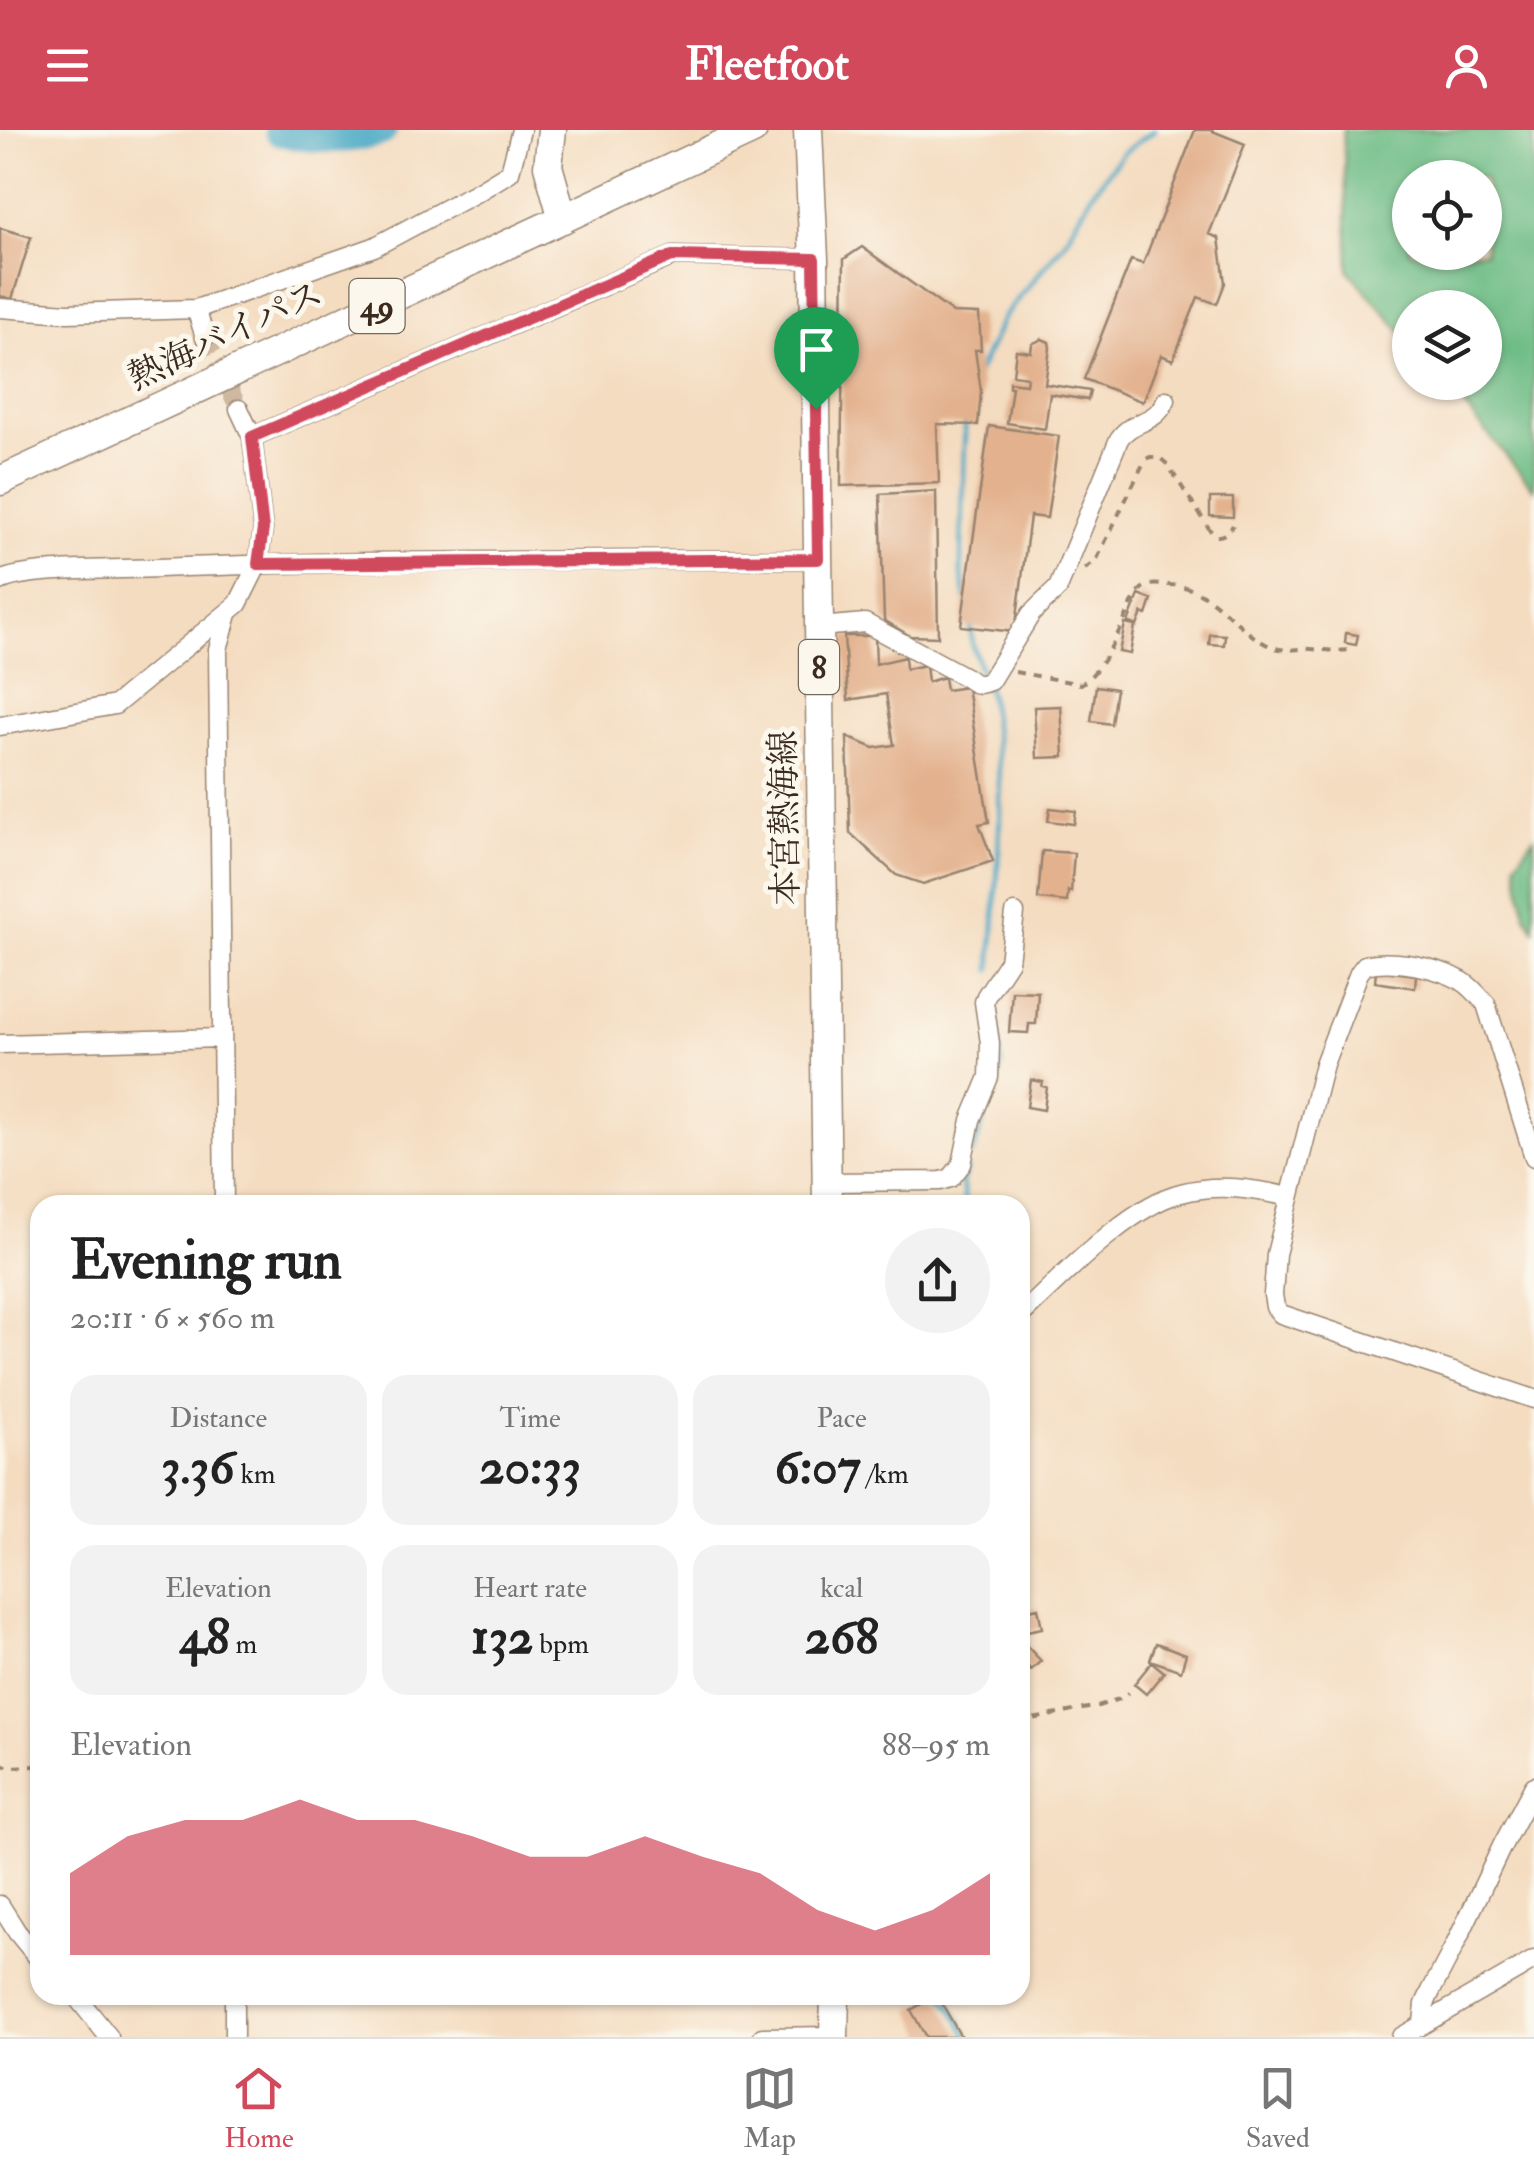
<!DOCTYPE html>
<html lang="en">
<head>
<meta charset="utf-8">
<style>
  :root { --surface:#fff; --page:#f2f2f2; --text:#222; --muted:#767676; --line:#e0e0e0; --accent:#d1495b }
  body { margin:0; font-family:"IM FELL Double Pica","Noto Serif JP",serif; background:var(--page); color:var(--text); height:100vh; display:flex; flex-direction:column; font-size:38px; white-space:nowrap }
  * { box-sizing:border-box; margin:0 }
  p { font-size:32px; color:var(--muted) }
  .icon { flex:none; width:55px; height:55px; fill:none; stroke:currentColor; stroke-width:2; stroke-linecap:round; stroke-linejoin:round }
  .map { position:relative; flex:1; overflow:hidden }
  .drawer { position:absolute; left:30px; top:1065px; width:1000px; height:810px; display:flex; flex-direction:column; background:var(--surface); border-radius:30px; box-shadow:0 2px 8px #0004 }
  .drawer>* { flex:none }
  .buttons { position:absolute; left:1392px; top:30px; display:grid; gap:20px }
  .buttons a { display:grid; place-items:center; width:110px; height:110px; border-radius:50%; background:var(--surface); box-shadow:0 2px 8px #0004; font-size:50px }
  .pin { position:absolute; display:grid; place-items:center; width:85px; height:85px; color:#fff; margin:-102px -42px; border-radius:50% 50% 50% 0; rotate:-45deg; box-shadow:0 0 10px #0007 }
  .pin .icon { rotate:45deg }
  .round { display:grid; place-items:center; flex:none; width:105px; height:105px; border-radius:52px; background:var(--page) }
  .head { display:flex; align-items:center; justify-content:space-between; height:170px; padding:0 40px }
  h1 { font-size:55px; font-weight:700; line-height:75px }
  .stats { display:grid; grid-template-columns:repeat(3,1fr); gap:15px; height:170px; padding:10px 40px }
  .stats div { display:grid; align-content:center; border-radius:25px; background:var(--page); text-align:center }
  .stats b { font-size:50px; font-weight:700 }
  .stats small { font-size:28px; font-weight:400 }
  .stats p { font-size:28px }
  .chart { height:280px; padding:20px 40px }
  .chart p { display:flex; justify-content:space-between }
  .chart svg { width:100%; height:180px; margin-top:10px; fill:var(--accent); opacity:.7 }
  header { display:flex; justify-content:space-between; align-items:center; height:130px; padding:0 40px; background:var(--accent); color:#fff; font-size:45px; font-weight:700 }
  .dock { display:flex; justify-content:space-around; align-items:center; height:140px; border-top:2px solid var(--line); background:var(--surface); font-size:28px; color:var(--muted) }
  .dock a { display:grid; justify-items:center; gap:5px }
  .dock .on { color:var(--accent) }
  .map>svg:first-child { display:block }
</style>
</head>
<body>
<header><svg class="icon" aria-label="menu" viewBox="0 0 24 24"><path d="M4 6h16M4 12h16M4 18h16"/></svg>Fleetfoot<svg class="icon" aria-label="person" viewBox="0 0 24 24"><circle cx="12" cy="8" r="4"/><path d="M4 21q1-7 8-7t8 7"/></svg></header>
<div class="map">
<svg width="1534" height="1907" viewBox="0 0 1534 1907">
  <rect width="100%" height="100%" fill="#fbf7ec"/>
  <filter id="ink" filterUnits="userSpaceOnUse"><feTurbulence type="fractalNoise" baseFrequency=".01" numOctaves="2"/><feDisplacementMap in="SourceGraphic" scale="20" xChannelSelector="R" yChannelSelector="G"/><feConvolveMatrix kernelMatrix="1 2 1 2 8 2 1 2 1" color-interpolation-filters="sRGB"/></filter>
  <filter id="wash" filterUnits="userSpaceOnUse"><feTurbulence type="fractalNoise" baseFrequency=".0048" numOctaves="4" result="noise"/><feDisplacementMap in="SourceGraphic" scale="40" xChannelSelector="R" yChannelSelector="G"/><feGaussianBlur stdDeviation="2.25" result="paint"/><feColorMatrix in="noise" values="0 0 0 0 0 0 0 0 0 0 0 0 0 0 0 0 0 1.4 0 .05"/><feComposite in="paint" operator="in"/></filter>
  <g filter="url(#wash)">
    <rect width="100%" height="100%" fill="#f4dcc0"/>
    <path fill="#6dbc85" stroke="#547352" stroke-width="2.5" fill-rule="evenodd" d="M 1343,0 L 1534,0 L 1534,359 L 1445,253 L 1485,252 L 1485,178 L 1410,178 L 1410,212 L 1349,141 ZM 1410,48 L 1485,48 L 1485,122 L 1410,122 Z
      M 1534,707 L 1534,799 L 1525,784 L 1516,732 Z"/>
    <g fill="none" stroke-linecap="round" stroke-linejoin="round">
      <path stroke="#45a7c5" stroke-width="5" d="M 976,246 L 1004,186 L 1064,113 L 1093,62 L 1123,23 L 1154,0
        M 965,291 L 961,441 L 966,469
        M 970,495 L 973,516 L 983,547
        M 987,557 L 990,568 C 993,594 997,620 999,646 C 1002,710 995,775 991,840
        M 972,1024 L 998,949 L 1001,934 L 995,872
        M 965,1075 L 962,1052 L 967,1039
        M 942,1865 L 959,1889 L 968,1907"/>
      <path stroke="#45a7c5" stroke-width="32" d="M 280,0 C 313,9 349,10 381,0"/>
    </g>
    <g id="blocks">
      <path fill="#e3b18d" d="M 1195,0 L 1210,0 L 1245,14 L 1209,104 L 1219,108 L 1225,153 L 1217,174 L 1198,167 L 1173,230 L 1161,225 L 1143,272 L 1084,249 L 1131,130 L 1143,134 Z
        M 0,98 L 31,107 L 12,169 L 0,166 Z
        M 862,117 L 953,183 L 979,184 L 981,220 L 975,220 L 981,261 L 978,295 L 937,294 L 939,353 L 841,356 L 844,129 Z
        M 1042,209 L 1049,212 L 1050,218 L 1045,254 L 1090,261 L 1088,270 L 1050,264 L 1045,299 L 1007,293 L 1012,257 L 1009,257 L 1009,252 L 1026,254 L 1027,247 L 1013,245 L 1016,220 L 1031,222 L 1032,214 Z
        M 989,296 L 1059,306 L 1047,388 L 1030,386 L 1015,502 L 961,496 Z
        M 936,361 L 938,507 L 910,506 L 884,490 L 880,364 Z
        M 1210,368 L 1233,368 L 1233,387 L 1210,386 Z
        M 1139,465 L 1152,470 L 1147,485 L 1142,483 L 1137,496 L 1128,492 Z
        M 1125,494 L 1135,496 L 1130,524 L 1119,522 Z
        M 1346,503 L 1358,505 L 1356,515 L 1345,513 Z
        M 1210,504 L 1225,505 L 1224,515 L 1209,514 Z
        M 844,506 L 875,506 L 876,534 L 905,527 L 906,539 L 926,535 L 928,552 L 944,547 L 946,560 L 967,557 L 989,692 L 979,694 L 993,731 L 923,754 L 896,745 L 850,703 L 847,607 L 874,618 L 894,615 L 886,564 L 848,570 Z
        M 1096,556 L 1116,559 L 1111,594 L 1091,591 Z
        M 1061,576 L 1064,627 L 1037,628 L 1034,577 Z
        M 1050,678 L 1076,681 L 1074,694 L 1048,691 Z
        M 1042,721 L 1074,723 L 1071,762 L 1068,761 L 1067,772 L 1038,769 Z
        M 1376,840 L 1416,845 L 1415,858 L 1375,852 Z
        M 1012,861 L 1038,862 L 1036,894 L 1029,894 L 1028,903 L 1009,902 Z
        M 1031,950 L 1043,952 L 1042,956 L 1047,957 L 1044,980 L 1027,977 Z
        M 1038,1478 L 1042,1498 L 1027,1501 L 1026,1497 L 1020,1498 L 1020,1482 Z
        M 1020,1509 L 1041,1531 L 1031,1540 L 1020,1529 Z
        M 1156,1513 L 1186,1524 L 1181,1541 L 1150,1530 Z
        M 1152,1532 L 1164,1542 L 1146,1564 L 1134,1554 Z
        M 856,1865 L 916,1865 L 916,1873 L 856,1868 Z
        M 937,1865 L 961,1907 L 926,1907 L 911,1880 Z"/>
    </g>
  </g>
  <g filter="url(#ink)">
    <use href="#blocks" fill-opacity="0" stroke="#98836f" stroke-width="2.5"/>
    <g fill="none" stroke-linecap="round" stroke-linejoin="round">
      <path stroke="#cfb8a0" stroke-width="18" stroke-dasharray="18 9" stroke-linecap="butt" d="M 205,207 L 239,279"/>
      <defs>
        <path id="minor" d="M 0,178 L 68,183 L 196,179 L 205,207
          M 196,179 L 374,117 L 479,61 L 510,42 L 521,0
          M 252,307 L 673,126 L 814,129
          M 0,451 C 27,437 123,440 158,438 C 378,429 598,431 818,429
          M 819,497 L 865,493 L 967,548 C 976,556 980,555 990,551 L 1031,484 L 1058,458 L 1119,309 C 1133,288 1155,296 1166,270
          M 0,596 L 115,575 L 238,474 L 258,434 L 263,399 L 252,307 L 239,279
          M 0,914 L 222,908
          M 1534,1027 L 1486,874 C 1479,866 1472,857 1462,851 C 1437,837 1392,828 1365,835 L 1359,843 L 1324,934 L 1276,1124 L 1273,1165 L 1275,1177 L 1281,1184 L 1534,1269
          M 827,1052 L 941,1051 L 951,1048 L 962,1034 L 971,990 L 989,947 L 990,913 L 984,872 L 986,866 L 1009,831 L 1015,783
          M 224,1075 L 218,519 L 228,484
          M 1020,1186 C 1059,1150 1130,1075 1181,1063 C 1218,1053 1254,1059 1290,1067
          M 0,1775 L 17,1802 L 40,1830
          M 75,1865 L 109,1907
          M 234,1865 L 234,1907
          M 1423,1893 L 1425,1874 L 1431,1861 L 1455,1815 L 1502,1716 L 1534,1656
          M 762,1907 L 834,1906
          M 1401,1907 L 1534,1830"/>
        <path id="primary" d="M 808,0 L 814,129 L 827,1075
          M 834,1907 L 835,1865"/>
        <path id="trunk" d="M 552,0 L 548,36 L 563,89
          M 0,351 L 753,0"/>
      </defs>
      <use href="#minor" stroke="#98836f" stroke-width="21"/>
      <use href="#primary" stroke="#98836f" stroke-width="31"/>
      <use href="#trunk" stroke="#98836f" stroke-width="31"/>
      <path stroke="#98836f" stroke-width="4" stroke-dasharray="8 8" stroke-linecap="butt" d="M 1085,439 L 1096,431 L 1145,330 L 1150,327 L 1159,327 L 1167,334 L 1214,406 C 1223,407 1228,403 1233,395
        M 1015,542 L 1081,554 C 1104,539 1116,506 1128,483 C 1132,474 1136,462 1144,457 C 1151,453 1160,455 1167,455 C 1213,454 1234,501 1272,517 C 1285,522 1298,518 1311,519 C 1325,520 1336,522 1350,520
        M 1020,1584 L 1027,1589 L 1038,1588 L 1098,1576 L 1119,1569 L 1128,1563
        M 0,1633 L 8,1637 L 40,1636"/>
      <use href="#minor" stroke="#fff" stroke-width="18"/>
      <use href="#primary" stroke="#fff" stroke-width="28"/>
      <use href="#trunk" stroke="#fff" stroke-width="28"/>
    </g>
  </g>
  <g fill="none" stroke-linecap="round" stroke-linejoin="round" filter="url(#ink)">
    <defs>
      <path id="route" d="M 672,126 L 814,129 L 818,429 L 258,434 L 263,399 L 252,307 Z"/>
    </defs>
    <use href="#route" stroke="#fff" stroke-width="20"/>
    <use href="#route" stroke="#d1495b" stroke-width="12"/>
  </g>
  <g text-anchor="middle" stroke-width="10" stroke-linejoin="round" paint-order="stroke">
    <g fill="#fbf7ec" stroke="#75685c" stroke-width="2.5">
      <rect x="349.5" y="149" width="55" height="54" rx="8"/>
      <rect x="799" y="510" width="40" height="54" rx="8"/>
    </g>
    <g font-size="32" font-weight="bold" fill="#3b2a1e">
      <text x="377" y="187">49</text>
      <text x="819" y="548">8</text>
    </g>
    <g font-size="35" fill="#3b2a1e" stroke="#fbf7ec">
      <text transform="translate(225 205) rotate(-25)" y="12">熱海バイパス</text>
      <text transform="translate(784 688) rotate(-91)" y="12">本宮熱海線</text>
    </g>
  </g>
</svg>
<div class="buttons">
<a><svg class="icon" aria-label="locate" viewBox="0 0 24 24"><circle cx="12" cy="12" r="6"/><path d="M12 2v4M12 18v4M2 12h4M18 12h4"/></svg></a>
<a><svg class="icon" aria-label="layers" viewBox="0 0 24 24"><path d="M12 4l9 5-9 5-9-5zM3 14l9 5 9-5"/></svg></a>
</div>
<div class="pin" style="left:816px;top:279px;background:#1e9e55"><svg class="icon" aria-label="arrive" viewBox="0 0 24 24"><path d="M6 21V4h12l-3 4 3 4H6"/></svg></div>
<section class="drawer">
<div class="head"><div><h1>Evening run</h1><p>20:11 · 6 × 560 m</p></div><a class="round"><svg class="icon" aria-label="share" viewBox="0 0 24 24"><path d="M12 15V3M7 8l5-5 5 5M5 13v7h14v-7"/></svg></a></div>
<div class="stats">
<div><p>Distance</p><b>3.36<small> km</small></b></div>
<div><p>Time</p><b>20:33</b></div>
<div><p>Pace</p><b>6:07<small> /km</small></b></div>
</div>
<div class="stats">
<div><p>Elevation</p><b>48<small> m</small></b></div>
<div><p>Heart rate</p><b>132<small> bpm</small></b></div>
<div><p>kcal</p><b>268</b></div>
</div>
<div class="chart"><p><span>Elevation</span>88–95 m</p>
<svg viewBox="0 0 160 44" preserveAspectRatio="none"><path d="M0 44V24L10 15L20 11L30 11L40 6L50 11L60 11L70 15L80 20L90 20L100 15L110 20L120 24L130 33L140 38L150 33L160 24V44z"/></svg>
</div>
</section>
</div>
<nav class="dock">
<a class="on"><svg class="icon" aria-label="home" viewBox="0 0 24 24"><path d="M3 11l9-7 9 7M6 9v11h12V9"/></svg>Home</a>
<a><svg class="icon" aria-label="map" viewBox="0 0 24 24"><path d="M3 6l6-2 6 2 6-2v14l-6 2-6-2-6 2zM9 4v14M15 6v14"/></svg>Map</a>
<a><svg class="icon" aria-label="saved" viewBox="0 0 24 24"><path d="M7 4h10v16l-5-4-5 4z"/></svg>Saved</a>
</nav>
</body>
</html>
